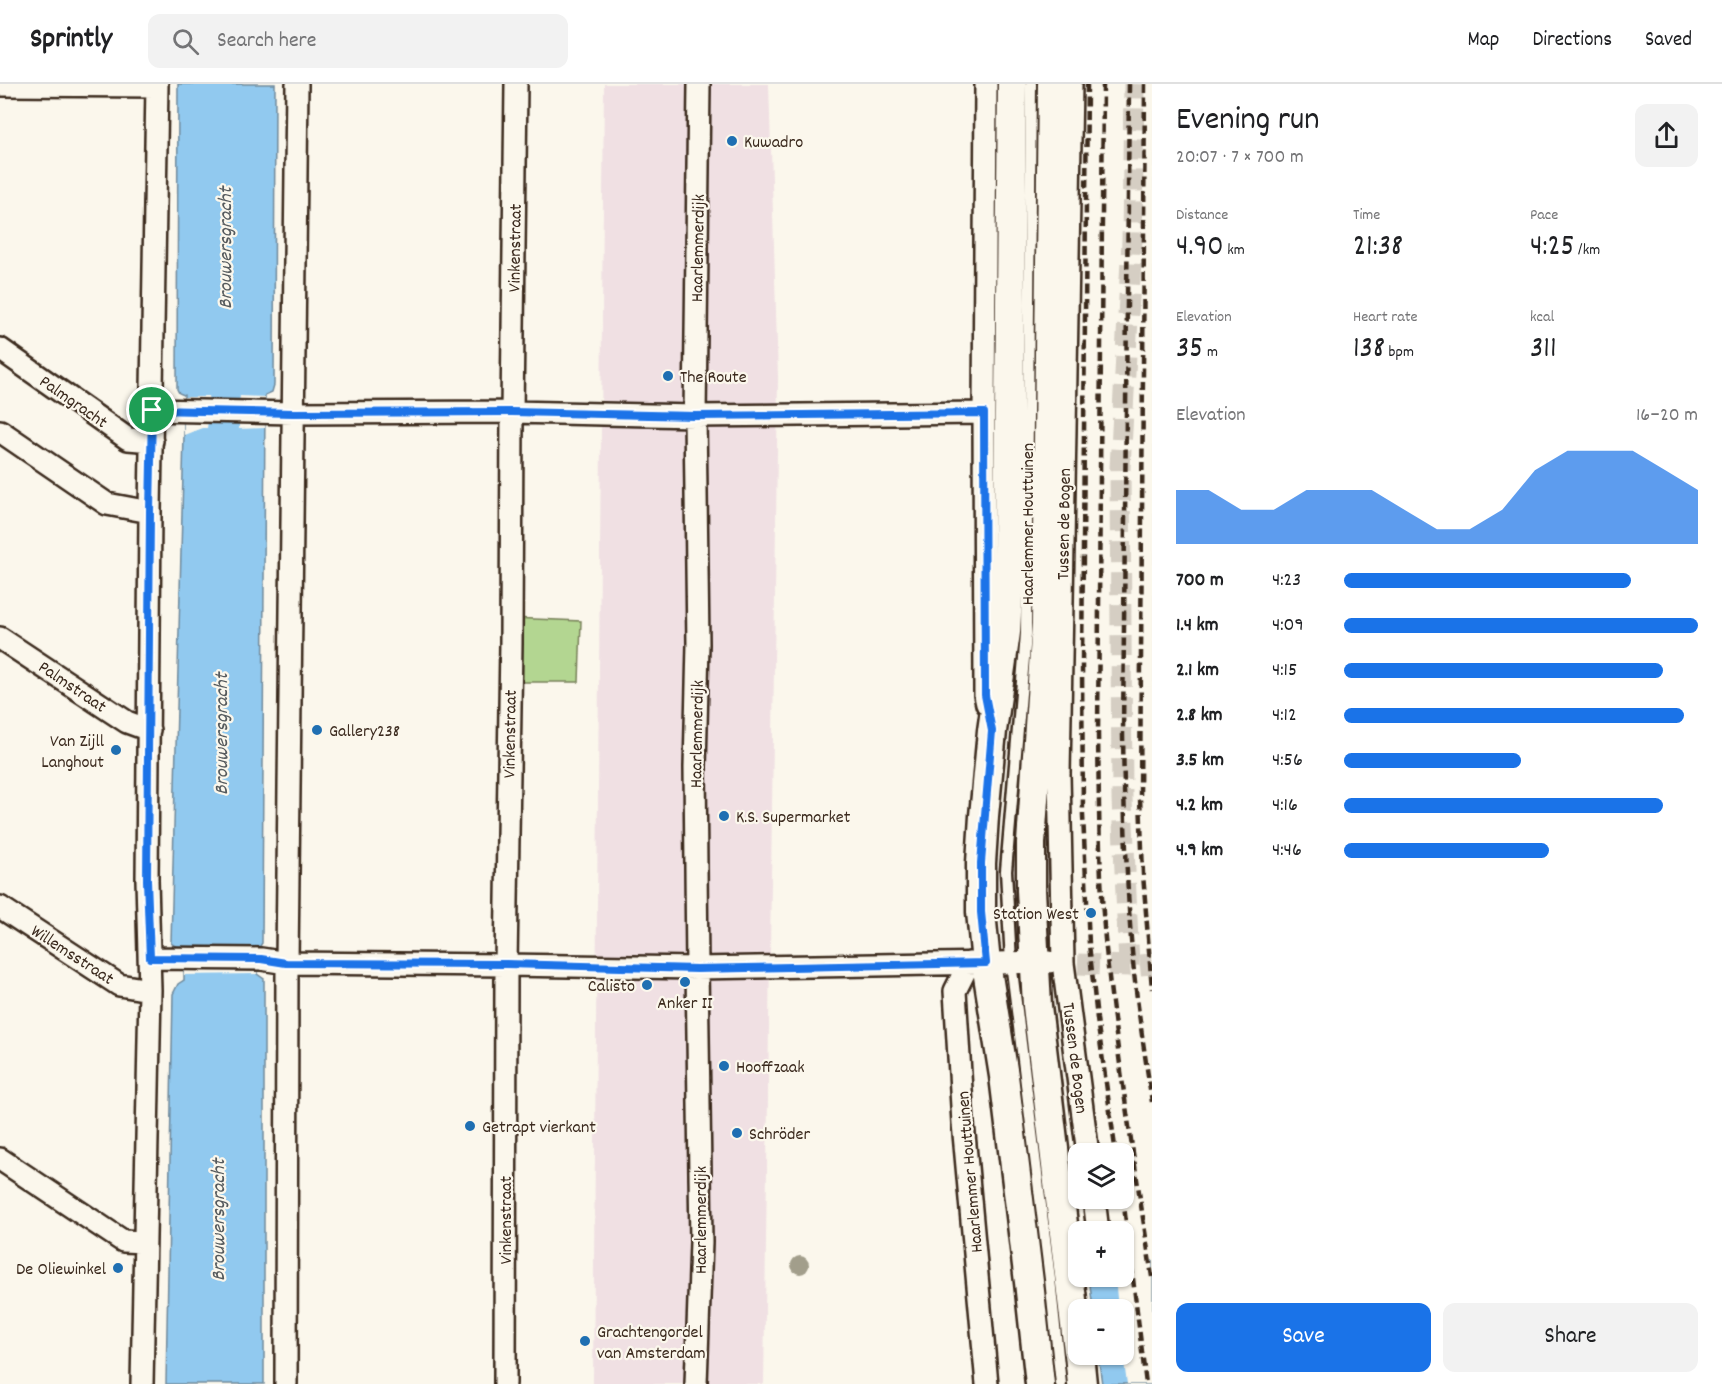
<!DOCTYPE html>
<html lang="en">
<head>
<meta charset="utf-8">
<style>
  :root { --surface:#fff; --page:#f2f2f2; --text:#202124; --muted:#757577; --line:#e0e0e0; --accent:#1a73e8 }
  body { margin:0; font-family:Dekko,sans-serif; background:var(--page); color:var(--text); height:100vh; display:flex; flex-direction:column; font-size:22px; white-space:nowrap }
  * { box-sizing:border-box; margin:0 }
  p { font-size:20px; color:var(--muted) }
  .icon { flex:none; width:33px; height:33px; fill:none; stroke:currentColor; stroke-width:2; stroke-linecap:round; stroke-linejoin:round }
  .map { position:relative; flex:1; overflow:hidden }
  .panel { display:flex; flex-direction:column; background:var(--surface); width:570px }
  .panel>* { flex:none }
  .tools { position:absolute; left:1068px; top:1059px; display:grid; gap:12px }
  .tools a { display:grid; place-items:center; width:66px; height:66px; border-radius:12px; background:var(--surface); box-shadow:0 2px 4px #0004; font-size:30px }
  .pin { position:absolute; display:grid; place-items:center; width:51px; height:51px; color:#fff; margin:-26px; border:3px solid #fff; border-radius:50%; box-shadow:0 2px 6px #0007 }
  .round { display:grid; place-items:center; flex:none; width:63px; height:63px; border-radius:12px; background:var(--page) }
  .overview { display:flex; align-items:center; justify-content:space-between; height:102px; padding:0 24px }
  h1 { font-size:33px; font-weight:600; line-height:45px }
  .metrics { display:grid; grid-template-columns:repeat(3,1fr); gap:9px; height:102px; padding:6px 24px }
  .metrics div { display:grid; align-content:center }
  .metrics b { font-size:30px; font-weight:600 }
  .metrics small { font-size:16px; font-weight:400 }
  .metrics p { font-size:16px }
  .chart { height:168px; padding:12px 24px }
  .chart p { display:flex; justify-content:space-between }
  .chart svg { width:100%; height:108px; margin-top:6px; fill:var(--accent); opacity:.7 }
  .action { display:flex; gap:12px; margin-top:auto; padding:12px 24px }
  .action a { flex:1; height:69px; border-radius:12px; background:var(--accent); color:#fff; font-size:24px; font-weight:600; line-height:69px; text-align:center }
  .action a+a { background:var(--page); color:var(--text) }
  ul { padding:0 24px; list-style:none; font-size:20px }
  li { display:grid; grid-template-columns:96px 72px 1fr; align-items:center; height:45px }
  li i { height:15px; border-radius:8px; background:var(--accent) }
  header { display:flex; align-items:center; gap:36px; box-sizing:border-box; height:84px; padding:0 30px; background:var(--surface); border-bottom:2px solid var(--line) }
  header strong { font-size:28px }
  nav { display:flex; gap:33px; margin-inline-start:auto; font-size:21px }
  .search { width:420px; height:54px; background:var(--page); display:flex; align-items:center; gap:15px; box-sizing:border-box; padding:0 21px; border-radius:12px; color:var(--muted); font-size:22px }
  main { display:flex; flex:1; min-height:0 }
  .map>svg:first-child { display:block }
</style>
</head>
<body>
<header>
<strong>Sprintly</strong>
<div class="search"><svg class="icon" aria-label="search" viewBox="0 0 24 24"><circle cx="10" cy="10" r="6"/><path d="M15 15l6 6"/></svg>Search here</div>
<nav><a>Map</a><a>Directions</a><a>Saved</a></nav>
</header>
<main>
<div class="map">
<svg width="1152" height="1300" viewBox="0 0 1152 1300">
  <rect width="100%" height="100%" fill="#fbf7ec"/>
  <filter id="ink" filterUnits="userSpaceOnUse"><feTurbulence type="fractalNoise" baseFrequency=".0167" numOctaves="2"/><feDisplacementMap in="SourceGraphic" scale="12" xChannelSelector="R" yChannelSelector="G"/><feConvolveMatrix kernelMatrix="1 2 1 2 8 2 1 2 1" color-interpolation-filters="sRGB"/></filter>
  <g filter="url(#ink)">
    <path fill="#f0e0e3" d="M 604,0 L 769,0 L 778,293 L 764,1300 L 593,1300 Z"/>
    <path fill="#b3d691" stroke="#778058" stroke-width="1.5" d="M 510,534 L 581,537 L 579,598 L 516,598 Z"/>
    <path fill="#91c9ef" stroke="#6f899b" stroke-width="1.5" d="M 178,0 L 275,0 L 274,301 L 272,308 L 265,311 L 265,313 L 262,859 L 258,865 L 257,890 L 264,895 L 264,1300 L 166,1300 L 173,910 L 178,900 L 184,896 L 184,863 L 177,863 L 171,859 L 184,351 L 184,311 L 179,309 L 177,305 Z
      M 1152,1177 L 1152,1300 L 1102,1300 L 1098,1271 L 1124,1270 L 1124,1226 L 1093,1225 L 1089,1193 L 1124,1192 L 1124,1182 Z"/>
    <path fill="#fbf7ec" d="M 1144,0 L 1152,0 L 1152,602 L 1146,602 L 1143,599 Z
      M 203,312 L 208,312 L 209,317 L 239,318 L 240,312 L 265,313 L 265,344 L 239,345 L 239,338 L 208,338 L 207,344 L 202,344 L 184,351 L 184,313 L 203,313 Z
      M 184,866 L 258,868 L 257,890 L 184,891 Z
      M 1152,1174 L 1152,1300 L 1127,1300 L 1123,1271 L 1124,1226 L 1118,1225 L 1115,1193 L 1124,1192 L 1124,1179 Z"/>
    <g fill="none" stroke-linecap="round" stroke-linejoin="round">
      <path stroke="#d5cec3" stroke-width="21" stroke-dasharray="21 10" stroke-linecap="butt" d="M 1078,880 L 1129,882 L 1152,880
        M 1129,882 L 1122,715 L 1120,384 L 1132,157 L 1134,0"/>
      <defs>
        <path id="lane" d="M 1031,0 L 1026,550 L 1006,787 L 1011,878 L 1050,1195 L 1061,1300"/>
        <path id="street" d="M 986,0 L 984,329 L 985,611 L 987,620
          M 1071,0 L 1059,690 L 1063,879 L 1088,1070
          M 0,1 L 157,2
          M 0,265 L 128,355 L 152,357
          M 152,326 L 293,329 L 512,328 L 695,332 L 984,329
          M 0,347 L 107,420 L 150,428
          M 0,554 L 127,638 L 149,646
          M 0,823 L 119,901 L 150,906
          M 150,874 L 261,875 L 287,879 L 506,881 L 697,884 L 1049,878
          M 969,879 L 955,907 L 963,1039 L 987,1300
          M 0,1075 L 123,1157 L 144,1158
          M 1094,1114 L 1098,1148
          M 142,1300 L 150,906 L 147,796 L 150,428 L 157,0
          M 286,1300 L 287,879 L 297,0
          M 505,1300 L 506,881 L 511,559 L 512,328 L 516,0
          M 696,1300 L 701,1158 L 697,884 L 695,683 L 698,560 L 695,332 L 699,0"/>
        <path id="secondary" d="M 1012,0 L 1009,331 L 1009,491 L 1006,548 L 992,647 L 984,732 L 981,779 L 981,828 L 986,879 L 1004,992 L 1029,1198 L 1040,1300
          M 1052,0 L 1046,540 L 1031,759 L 1031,806 L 1037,922 L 1078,1266
          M 1079,1270 L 1082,1300"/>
      </defs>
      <use href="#lane" stroke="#3b2a1e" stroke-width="15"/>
      <use href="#street" stroke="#3b2a1e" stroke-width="26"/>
      <use href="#secondary" stroke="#3b2a1e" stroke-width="33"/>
      <use href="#lane" stroke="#fbf7ec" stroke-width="10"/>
      <use href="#street" stroke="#fbf7ec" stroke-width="21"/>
      <use href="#secondary" stroke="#fbf7ec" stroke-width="28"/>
      <path stroke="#3b2a1e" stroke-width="4.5" stroke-dasharray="9 4.5" stroke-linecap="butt" d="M 1087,0 L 1082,580 L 1083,731 L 1089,860 L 1097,935 L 1116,1070
        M 1103,0 L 1098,650 C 1099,718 1099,787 1105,855 C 1116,968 1135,1080 1152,1193
        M 1129,0 L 1123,650 C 1124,719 1126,787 1131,855 C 1135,910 1144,964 1152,1018
        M 1145,0 L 1140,714 L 1143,790 L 1152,905
        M 1123,1114 L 1146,1300"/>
    </g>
    <circle fill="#a29e8b" cx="800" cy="1181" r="9"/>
  </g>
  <g fill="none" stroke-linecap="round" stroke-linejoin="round" filter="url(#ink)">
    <defs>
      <path id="route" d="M 152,326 L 293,329 L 512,328 L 695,332 L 984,329 L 985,611 L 992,647 L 981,779 L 981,828 L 986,879 L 697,885 L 506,880 L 286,879 L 261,875 L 150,874 L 147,796 L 150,428 Z"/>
    </defs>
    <use href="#route" stroke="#fff" stroke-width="12"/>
    <use href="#route" stroke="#1a73e8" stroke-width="8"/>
  </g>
  <g fill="#1f6fb2" stroke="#fbf7ec" stroke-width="2">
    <circle cx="732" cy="57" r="6"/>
    <circle cx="668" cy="292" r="6"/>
    <circle cx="317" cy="646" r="6"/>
    <circle cx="116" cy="666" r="6"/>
    <circle cx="724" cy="732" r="6"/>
    <circle cx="1091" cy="829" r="6"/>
    <circle cx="685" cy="898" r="6"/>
    <circle cx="647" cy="901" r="6"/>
    <circle cx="724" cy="982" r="6"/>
    <circle cx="470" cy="1042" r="6"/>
    <circle cx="737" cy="1049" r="6"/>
    <circle cx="118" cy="1184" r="6"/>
    <circle cx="585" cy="1257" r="6"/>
  </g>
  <g text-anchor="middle" stroke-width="4.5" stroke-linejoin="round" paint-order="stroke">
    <g font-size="18" fill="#3b2a1e" stroke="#fbf7ec" text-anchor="start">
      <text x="744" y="63">Kuwadro</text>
      <text x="680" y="298">The Route</text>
      <text x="329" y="652">Gallery238</text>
      <text x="104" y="662" text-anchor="end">Van Zijll<tspan x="104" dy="21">Langhout</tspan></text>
      <text x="736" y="738">K.S. Supermarket</text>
      <text x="1079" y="835" text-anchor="end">Station West</text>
      <text x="635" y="907" text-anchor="end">Calisto</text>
      <text x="685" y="924" text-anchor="middle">Anker II</text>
      <text x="736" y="988">Hooffzaak</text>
      <text x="482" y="1048">Getrapt vierkant</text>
      <text x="749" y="1055">Schröder</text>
      <text x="106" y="1190" text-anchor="end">De Oliewinkel</text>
      <text x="597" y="1253">Grachtengordel<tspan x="597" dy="21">van Amsterdam</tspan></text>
    </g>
    <g font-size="18" fill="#3b2a1e" stroke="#fbf7ec">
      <text transform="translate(514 164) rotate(-89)" y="6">Vinkenstraat</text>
      <text transform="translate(697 164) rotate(-89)" y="6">Haarlemmerdijk</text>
      <text transform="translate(74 317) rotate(35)" y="6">Palmgracht</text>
      <text transform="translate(1027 440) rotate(-90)" y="6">Haarlemmer Houttuinen</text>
      <text transform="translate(1063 440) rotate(-89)" y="6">Tussen de Bogen</text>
      <text transform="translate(73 602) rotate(34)" y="6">Palmstraat</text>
      <text transform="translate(509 650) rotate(-89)" y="6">Vinkenstraat</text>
      <text transform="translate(696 650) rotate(-89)" y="6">Haarlemmerdijk</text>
      <text transform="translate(73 870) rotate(33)" y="6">Willemsstraat</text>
      <text transform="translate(1076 974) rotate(83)" y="6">Tussen de Bogen</text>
      <text transform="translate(969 1088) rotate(-95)" y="6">Haarlemmer Houttuinen</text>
      <text transform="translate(505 1136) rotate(-90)" y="6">Vinkenstraat</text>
      <text transform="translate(700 1136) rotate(-90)" y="6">Haarlemmerdijk</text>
    </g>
    <g font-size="20" font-style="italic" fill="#555a5d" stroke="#fbf7ec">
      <text transform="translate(224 164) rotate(-90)" y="7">Brouwersgracht</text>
      <text transform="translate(220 650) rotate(-90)" y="7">Brouwersgracht</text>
      <text transform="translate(217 1136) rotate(-90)" y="7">Brouwersgracht</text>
    </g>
  </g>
</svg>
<div class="tools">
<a><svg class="icon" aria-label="layers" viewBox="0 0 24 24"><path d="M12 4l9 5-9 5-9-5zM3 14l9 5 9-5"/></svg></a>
<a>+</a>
<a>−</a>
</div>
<div class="pin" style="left:152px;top:326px;background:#1e9e55"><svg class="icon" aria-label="arrive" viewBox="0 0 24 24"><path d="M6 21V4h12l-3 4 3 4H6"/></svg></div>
</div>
<section class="panel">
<div class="overview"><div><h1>Evening run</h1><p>20:07 · 7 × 700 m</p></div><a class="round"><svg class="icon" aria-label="share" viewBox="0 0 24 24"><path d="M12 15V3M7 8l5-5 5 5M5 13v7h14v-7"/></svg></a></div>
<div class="metrics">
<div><p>Distance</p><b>4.90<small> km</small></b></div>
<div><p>Time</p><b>21:38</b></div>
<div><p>Pace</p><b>4:25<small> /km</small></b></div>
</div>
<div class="metrics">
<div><p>Elevation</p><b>35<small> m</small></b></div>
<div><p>Heart rate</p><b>138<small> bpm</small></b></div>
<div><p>kcal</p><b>311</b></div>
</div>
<div class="chart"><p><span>Elevation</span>16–20 m</p>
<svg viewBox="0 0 160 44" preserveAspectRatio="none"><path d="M0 44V22L10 22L20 30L30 30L40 22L50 22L60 22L70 30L80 38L90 38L100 30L110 14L120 6L130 6L140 6L150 14L160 22V44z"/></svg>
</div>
<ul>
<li><b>700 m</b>4:23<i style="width:81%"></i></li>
<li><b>1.4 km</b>4:09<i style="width:100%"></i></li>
<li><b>2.1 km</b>4:15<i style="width:90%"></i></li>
<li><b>2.8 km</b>4:12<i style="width:96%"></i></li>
<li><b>3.5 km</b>4:56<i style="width:50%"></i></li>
<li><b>4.2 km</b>4:16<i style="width:90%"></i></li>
<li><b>4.9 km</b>4:46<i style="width:58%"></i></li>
</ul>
<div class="action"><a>Save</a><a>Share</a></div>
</section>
</main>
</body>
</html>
